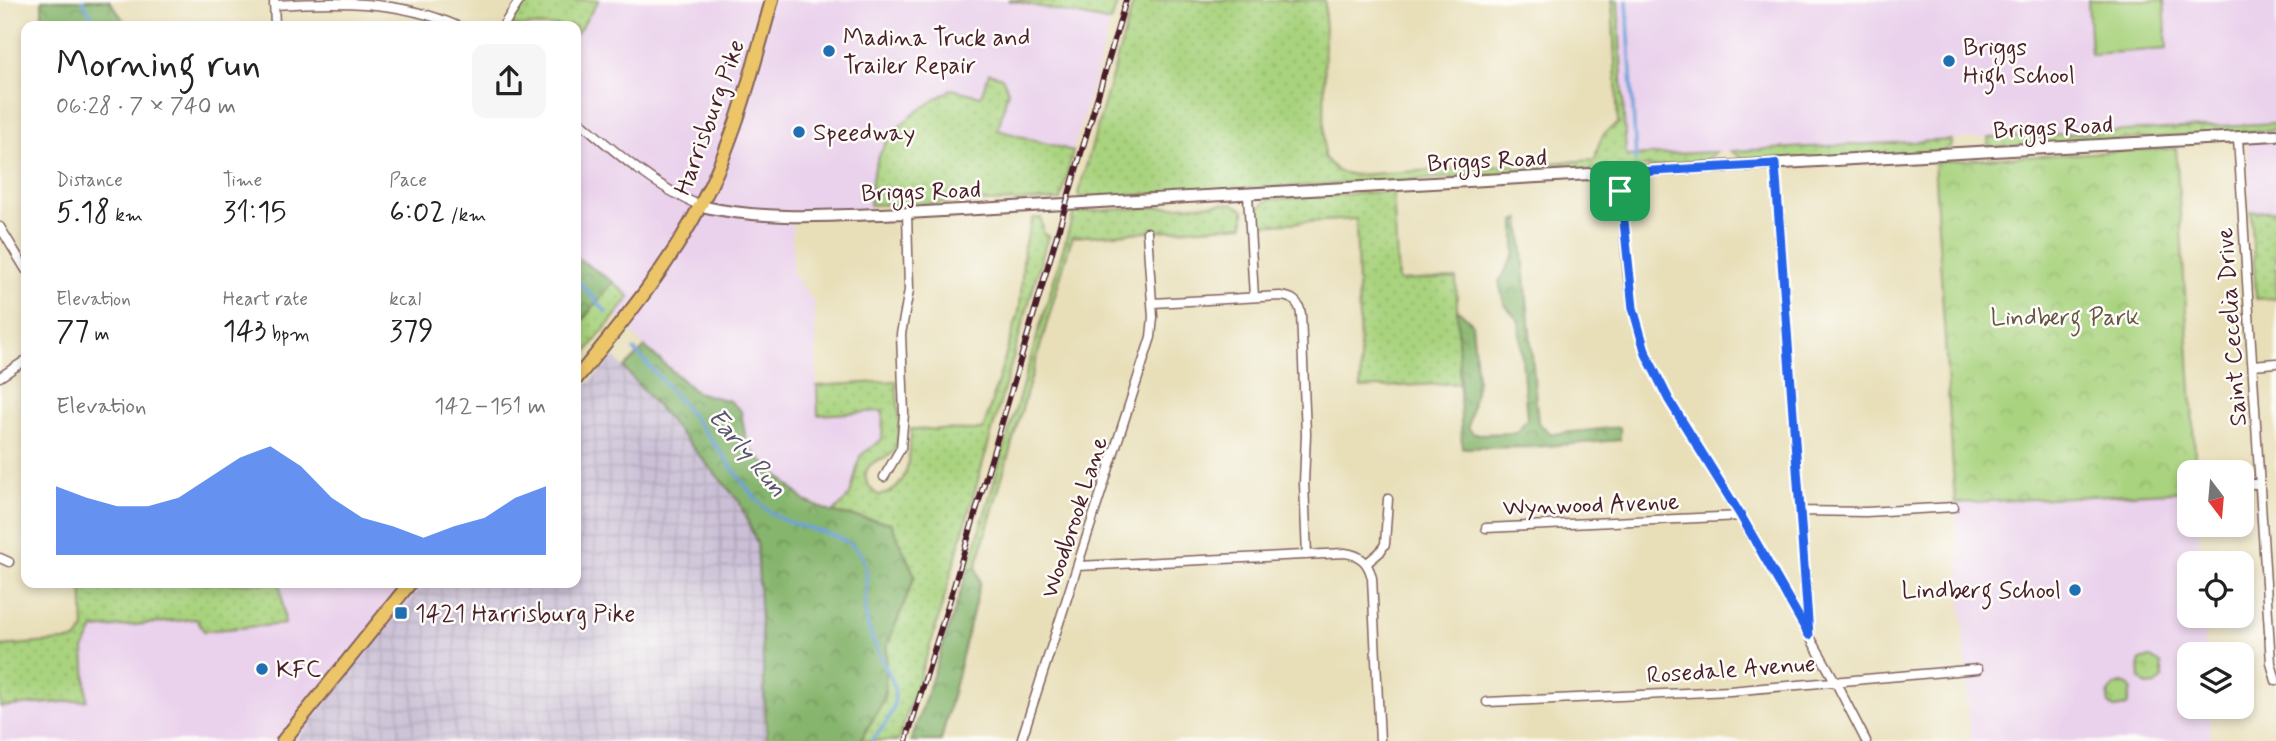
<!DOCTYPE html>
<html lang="en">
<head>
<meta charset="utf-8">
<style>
  :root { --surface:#fff; --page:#f6f6f6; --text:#222; --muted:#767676; --accent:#2563eb }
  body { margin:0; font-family:Mynerve,sans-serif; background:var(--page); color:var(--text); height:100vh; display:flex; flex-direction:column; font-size:26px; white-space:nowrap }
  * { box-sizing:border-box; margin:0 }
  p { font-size:23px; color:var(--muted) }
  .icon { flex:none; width:38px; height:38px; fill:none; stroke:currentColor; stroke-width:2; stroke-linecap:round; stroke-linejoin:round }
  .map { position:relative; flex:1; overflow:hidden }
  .side { position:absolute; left:21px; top:21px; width:560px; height:567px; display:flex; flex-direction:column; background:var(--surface); border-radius:14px; box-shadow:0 4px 10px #0003 }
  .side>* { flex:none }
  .needle { width:46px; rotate:164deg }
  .fabs { position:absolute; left:2177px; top:460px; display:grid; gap:14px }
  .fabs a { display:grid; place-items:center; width:77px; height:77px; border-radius:14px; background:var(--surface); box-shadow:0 4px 10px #0003; font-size:35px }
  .pin { position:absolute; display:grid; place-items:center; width:60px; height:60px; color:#fff; margin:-30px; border-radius:14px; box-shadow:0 4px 10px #0006 }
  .round { display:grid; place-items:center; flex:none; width:74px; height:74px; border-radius:14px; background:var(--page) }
  .summary { display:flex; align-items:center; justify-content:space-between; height:119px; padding:0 35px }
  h1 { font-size:38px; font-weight:600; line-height:52px }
  .metrics { display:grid; grid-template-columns:repeat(3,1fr); gap:10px; height:119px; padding:7px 35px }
  .metrics div { display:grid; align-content:center }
  .metrics b { font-size:30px; font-weight:600 }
  .metrics small { font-size:19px; font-weight:400 }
  .metrics p { font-size:19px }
  .chart { height:196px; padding:14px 35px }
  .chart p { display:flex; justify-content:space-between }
  .chart svg { width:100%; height:126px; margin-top:7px; fill:var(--accent); opacity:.7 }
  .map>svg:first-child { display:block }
</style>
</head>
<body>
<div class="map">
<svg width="2276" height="741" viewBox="0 0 2276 741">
  <defs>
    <pattern id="industrial-grid" width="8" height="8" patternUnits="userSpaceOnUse" patternTransform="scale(1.75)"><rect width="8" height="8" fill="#cabfd6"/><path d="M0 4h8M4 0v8" fill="none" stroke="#afa4b8"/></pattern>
    <pattern id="grass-dots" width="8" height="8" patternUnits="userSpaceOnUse" patternTransform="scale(1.75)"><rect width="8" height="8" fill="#a9d37e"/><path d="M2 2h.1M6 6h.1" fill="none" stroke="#93b56d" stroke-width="1.8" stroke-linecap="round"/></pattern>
    <pattern id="forest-crowns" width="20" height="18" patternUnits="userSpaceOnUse" patternTransform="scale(1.75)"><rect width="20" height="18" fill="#86b56d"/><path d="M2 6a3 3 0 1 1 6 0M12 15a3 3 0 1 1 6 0" fill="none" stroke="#70935a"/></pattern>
    <pattern id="park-crowns" width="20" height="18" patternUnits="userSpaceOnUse" patternTransform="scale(1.75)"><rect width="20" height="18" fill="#a9d37e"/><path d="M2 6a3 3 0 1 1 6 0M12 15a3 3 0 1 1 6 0" fill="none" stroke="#93b56d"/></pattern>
  </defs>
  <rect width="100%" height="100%" fill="#fdfcf7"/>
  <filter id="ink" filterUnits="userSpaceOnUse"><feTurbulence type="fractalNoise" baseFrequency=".0143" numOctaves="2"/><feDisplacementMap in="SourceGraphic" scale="14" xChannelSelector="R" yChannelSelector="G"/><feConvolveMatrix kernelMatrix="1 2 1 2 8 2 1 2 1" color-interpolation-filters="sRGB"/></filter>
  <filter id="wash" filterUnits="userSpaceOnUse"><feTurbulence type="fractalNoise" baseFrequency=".00686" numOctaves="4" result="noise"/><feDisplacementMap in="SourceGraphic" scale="28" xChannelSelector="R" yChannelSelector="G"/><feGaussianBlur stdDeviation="1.57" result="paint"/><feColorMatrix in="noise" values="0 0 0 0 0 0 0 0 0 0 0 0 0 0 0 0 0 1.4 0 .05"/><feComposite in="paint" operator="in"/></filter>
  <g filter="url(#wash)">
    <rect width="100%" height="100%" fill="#e8dfb9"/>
    <path fill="#ead1ec" d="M 599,0 L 1008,0 L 1111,22 L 1073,151 L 998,130 L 1008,90 L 981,97 L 870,184 L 870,215 L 792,220 L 793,275 L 814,302 L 818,415 L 883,411 L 882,439 L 860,456 L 850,495 L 833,513 L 805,501 L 747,446 L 741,411 L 730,401 L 696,392 L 645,347 L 616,314 L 630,297 L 612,282 L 576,257 L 576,35 Z
      M 1618,0 L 2276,0 L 2276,123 L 1626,156 Z
      M 2276,130 L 2276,210 L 2251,212 L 2247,132 Z
      M 2189,491 L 2189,525 L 2199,525 L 2201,563 L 2189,564 L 2189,616 L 2204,616 L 2206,654 L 2189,654 L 2189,707 L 2209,707 L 2211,741 L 1971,741 L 1955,503 Z
      M 280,583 L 424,583 L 296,741 L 0,741 L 0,707 L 87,700 L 84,649 L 94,629 L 196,619 L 285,624 Z"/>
    <path fill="url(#industrial-grid)" d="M 614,357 L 739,501 L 757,543 L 767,741 L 296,741 L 424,583 L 576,583 L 576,396 Z"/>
    <path fill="url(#grass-dots)" stroke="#7a7954" stroke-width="2" d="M 528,0 L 599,0 L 576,35 L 576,26 L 510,26 Z
      M 1008,0 L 1118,0 L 1111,22 Z
      M 1134,0 L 1325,0 L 1324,157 L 1337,171 L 1354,175 L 1595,160 C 1598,143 1601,132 1618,124 L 1612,0 L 1618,0 L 1626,156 L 1716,152 L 1702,164 L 1080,198 L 1078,194 Z
      M 989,73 L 1002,77 L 1008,90 L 998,130 L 1073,151 L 1061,200 L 870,205 C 870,140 902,120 952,89 L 981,96 Z
      M 2276,123 L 2276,130 L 1988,148 L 1988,138 Z
      M 1952,140 L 1952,145 L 1944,151 L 1747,162 L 1731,151 Z
      M 1393,191 L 1398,281 L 1456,278 L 1460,383 L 1361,388 L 1356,219 L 1257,225 L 1256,212 L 1267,200 Z
      M 1232,203 L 1244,210 L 1244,225 L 1072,237 L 976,567 L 968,570 L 1074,212 Z
      M 2276,210 L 2276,298 L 2256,299 L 2251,212 Z
      M 1033,218 L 1041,218 L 1044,235 L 1048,236 L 932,640 L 898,741 L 860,741 L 884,700 L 887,646 L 915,576 L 891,523 L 833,513 L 850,495 L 860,456 L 882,439 L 883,411 L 818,415 L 817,386 L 896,381 C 897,401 903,429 895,448 C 891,459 880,457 873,463 C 859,473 867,487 878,495 C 910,493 910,453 911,429 L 983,430 L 1020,308 L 1024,246 Z
      M 613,282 L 630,297 L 576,365 L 576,328 Z
      M 82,583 L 280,583 L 285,624 L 204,631 L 196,619 L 94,629 L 84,649 L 87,700 L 0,707 L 0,646 L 76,640 L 84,629 Z"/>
    <path fill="url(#forest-crowns)" stroke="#686a4c" stroke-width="2" d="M 42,0 L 109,0 L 128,26 L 42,26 Z
      M 1520,219 L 1538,423 L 1552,434 L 1620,427 L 1620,440 L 1533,447 L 1462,448 L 1457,309 L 1472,323 L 1477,380 L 1468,428 L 1474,434 L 1516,433 L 1527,419 L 1519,322 L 1504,303 L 1499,282 L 1515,254 L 1515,221 Z
      M 576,257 L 613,282 L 576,328 Z
      M 645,347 L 696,392 L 730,401 L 741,411 L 747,446 L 805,501 L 833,513 L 891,523 L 915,576 L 887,646 L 884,700 L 860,741 L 767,741 L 757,543 L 739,501 L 624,368 Z
      M 976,567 L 980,583 L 941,741 L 911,741 L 968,570 Z"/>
    <path fill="url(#park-crowns)" stroke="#7a7954" stroke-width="2" d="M 2176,148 L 2196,472 L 2189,472 L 2189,491 L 1955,503 L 1934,162 Z
      M 2151,658 L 2161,664 L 2163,678 L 2156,685 L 2147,686 L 2140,679 L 2139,662 L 2143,659 Z
      M 2122,683 L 2128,685 L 2132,690 C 2128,695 2130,700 2127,706 L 2114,708 L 2109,704 C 2106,693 2111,686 2122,683 Z"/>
    <path fill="#a9d37e" stroke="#7a7954" stroke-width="2" d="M 2088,0 L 2164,0 L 2167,49 L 2091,54 Z"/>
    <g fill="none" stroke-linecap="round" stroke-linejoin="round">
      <path stroke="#6fa1da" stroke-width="3.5" d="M 83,0 L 96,26
        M 1627,0 L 1636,161
        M 576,278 L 606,312
        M 634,350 C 665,382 692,416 720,451 C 734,470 752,498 770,512 C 794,531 845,530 860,554 C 873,575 862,595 866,617 C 875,670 923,688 871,741"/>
    </g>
  </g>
  <g filter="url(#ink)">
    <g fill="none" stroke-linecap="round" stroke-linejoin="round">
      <defs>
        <path id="minor" d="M 274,0 L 275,26
          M 274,5 C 337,1 400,0 457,26
          M 503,26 L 520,0
          M 576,118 C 615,152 653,186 701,206
          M 2238,138 L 2271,663 L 2276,681
          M 1775,164 L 1809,632
          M 1619,173 L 1628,276 L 1633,308 L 1646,354 L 1669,400 L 1741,516 L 1835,681 L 1866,741
          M 1248,195 L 1254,297
          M 0,227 L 26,270
          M 1153,303 L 1280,296 C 1293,297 1299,302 1301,314 L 1306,434 L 1304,483 L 1307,555
          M 2253,365 L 2276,363
          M 0,377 L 26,360
          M 884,477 L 901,448 L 904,414 L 901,334 L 909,290 L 907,213
          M 2242,484 L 2260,484
          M 1799,511 L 1866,512 L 1954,507
          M 1486,528 L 1741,516
          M 0,558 L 9,562
          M 1367,563 L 1380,552 L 1385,544 L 1388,499
          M 1078,566 L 1345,553 C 1361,555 1368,562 1372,578 L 1380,741
          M 1487,702 L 1730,691 L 1978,669
          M 1021,741 L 1151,337 L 1153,317 L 1147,232"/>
        <path id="tertiary" d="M 701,206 C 768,222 839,215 907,213 L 2276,135"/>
        <path id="primary" d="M 576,379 C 621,324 667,269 700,206 C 734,144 753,68 772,0
          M 283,741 L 410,583"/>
      </defs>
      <use href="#minor" stroke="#81625d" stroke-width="11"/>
      <use href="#tertiary" stroke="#81625d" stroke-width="14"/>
      <use href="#primary" stroke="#81625d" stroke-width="16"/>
      <use href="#minor" stroke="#fff" stroke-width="8"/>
      <use href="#tertiary" stroke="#fff" stroke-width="10"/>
      <use href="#primary" stroke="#ecc569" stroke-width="12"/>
      <defs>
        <path id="rail" d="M 906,741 L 954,586 L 1126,0"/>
      </defs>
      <use href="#rail" stroke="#4a1f2b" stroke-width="6"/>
      <use href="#rail" stroke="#fdfcf7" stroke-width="3.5" stroke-dasharray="10" stroke-linecap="butt"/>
    </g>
  </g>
  <g fill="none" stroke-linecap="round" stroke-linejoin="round" filter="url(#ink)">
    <defs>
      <path id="route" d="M 1775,164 L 1809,635 L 1741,516 L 1669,400 L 1646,354 L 1633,308 L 1619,173 Z"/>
    </defs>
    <use href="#route" stroke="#fff" stroke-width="14"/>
    <use href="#route" stroke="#2563eb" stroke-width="9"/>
  </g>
  <g fill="#1f6fb2" stroke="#fdfcf7" stroke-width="2.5">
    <circle cx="829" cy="51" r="7"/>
    <circle cx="1949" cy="61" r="7"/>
    <circle cx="799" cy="132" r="7"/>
    <circle cx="2075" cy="590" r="7"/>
    <rect x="394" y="606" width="14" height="14" rx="3.5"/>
    <circle cx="262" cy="669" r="7"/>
  </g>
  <g text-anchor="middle" stroke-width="5" stroke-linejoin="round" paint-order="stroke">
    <g font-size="24" fill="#4a1f2b" stroke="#fdfcf7" text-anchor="start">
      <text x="843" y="45">Madina Truck and<tspan x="843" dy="28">Trailer Repair</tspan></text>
      <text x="1963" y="55">Briggs<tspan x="1963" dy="28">High School</tspan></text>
      <text x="813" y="140">Speedway</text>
      <text x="2061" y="598" text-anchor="end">Lindberg School</text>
      <text x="415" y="621">1421 Harrisburg Pike</text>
      <text x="276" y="677">KFC</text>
    </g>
    <g font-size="24" fill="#4a1f2b" stroke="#fdfcf7">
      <text transform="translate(709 117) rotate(-70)" y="8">Harrisburg Pike</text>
      <text transform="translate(2053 127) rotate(-3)" y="8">Briggs Road</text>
      <text transform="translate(1487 160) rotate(-3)" y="8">Briggs Road</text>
      <text transform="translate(921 191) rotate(-2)" y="8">Briggs Road</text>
      <text transform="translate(2231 327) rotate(-94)" y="8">Saint Cecelia Drive</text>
      <text transform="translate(1591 504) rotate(-2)" y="8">Wynwood Avenue</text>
      <text transform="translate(1074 517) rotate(-72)" y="8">Woodbrook Lane</text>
      <text transform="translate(1731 669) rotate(-4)" y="8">Rosedale Avenue</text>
    </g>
    <g font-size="24" fill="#654" stroke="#fdfcf7">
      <text x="2065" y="325">Lindberg Park</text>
    </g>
    <g font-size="26" font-style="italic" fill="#595371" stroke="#fdfcf7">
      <text transform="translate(748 452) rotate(50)" y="9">Early Run</text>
    </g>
  </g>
</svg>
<div class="fabs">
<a><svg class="needle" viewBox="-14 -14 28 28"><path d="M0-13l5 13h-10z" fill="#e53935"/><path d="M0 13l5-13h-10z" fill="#767676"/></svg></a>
<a><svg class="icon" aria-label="locate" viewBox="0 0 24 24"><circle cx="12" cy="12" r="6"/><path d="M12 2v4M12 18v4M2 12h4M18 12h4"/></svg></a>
<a><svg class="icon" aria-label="layers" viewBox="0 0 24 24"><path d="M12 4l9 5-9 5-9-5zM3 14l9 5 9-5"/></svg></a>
</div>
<div class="pin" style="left:1620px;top:191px;background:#1e9e55"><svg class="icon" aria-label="arrive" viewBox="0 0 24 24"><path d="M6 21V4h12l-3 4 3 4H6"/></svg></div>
<section class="side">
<div class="summary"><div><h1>Morning run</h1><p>06:28 · 7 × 740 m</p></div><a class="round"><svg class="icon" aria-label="share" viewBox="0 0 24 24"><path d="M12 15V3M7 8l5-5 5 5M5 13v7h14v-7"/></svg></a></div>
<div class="metrics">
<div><p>Distance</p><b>5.18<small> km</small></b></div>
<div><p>Time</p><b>31:15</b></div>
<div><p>Pace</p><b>6:02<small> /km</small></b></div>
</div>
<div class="metrics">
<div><p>Elevation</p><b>77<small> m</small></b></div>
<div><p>Heart rate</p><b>143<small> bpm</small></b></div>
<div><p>kcal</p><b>379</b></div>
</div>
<div class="chart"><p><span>Elevation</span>142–151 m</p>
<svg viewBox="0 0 160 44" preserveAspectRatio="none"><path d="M0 44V20L10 24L20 27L30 27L40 24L50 17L60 10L70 6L80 13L90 24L100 31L110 34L120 38L130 34L140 31L150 24L160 20V44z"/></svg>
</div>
</section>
</div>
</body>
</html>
